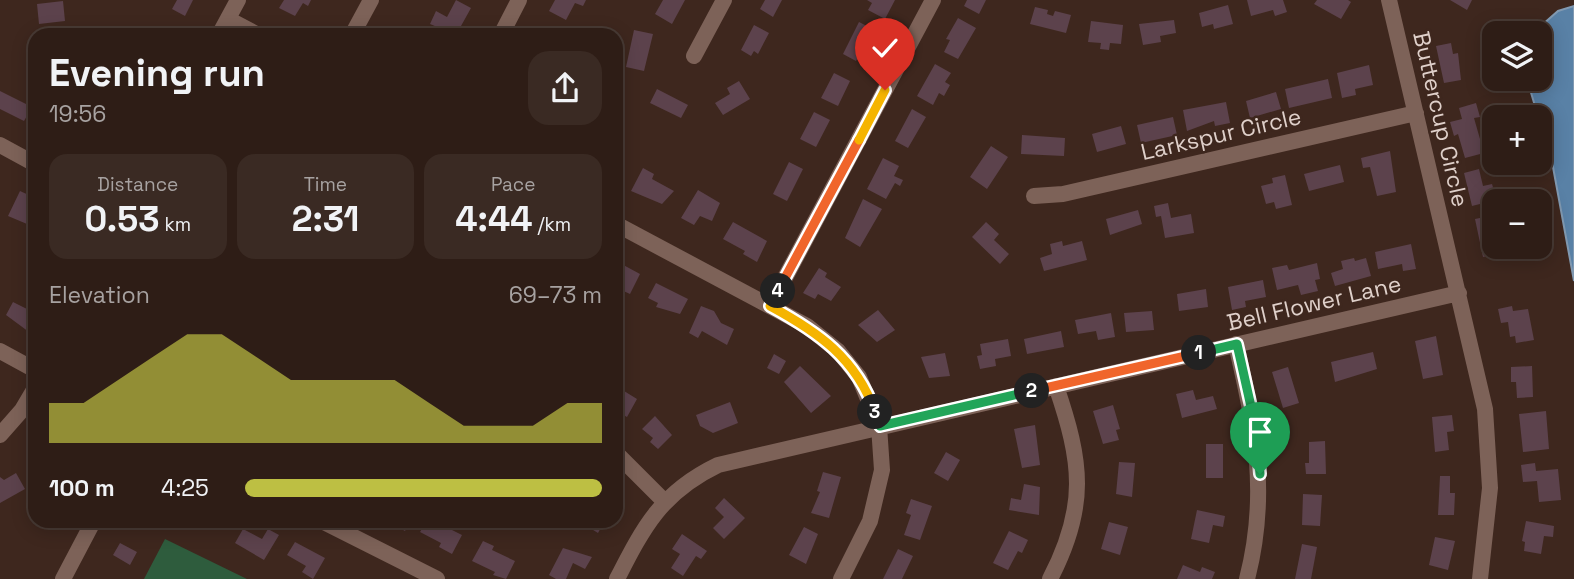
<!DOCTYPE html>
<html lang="en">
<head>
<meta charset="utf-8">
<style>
  :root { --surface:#2e1d16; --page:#3a2a23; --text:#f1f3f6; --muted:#a7a2a1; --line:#493b35; --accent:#bdbf43 }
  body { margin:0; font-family:"Space Grotesk",sans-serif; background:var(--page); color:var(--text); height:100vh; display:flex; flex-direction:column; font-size:26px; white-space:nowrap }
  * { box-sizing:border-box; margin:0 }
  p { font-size:23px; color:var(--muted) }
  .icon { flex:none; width:38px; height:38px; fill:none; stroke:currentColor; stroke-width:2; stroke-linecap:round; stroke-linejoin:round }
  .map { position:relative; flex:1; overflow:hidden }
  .sheet { position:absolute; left:28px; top:28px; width:595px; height:500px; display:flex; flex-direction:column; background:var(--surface); border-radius:21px; box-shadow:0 4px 18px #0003,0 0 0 2px var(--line) }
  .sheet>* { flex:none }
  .fabs { position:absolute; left:1482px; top:21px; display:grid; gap:14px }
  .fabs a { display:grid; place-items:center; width:70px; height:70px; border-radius:14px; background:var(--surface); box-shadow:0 4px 18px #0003,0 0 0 2px var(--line); font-size:35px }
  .pin { position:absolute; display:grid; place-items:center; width:60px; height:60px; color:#fff; margin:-72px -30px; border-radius:50% 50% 50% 0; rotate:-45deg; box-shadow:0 0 7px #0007 }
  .pin .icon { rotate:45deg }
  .km { position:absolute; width:35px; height:35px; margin:-18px; border-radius:50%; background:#222; color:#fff; font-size:19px; line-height:35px; text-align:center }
  .round { display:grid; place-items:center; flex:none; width:74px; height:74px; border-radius:21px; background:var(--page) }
  .headline { display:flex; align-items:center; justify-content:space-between; height:119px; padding:0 21px }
  h1 { font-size:38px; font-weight:700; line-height:52px }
  .figures { display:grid; grid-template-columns:repeat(3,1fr); gap:10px; height:119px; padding:7px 21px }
  .figures div { display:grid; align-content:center; border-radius:18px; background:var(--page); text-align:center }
  .figures b { font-size:35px; font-weight:700 }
  .figures small { font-size:19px; font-weight:400 }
  .figures p { font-size:19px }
  .chart { height:196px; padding:14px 21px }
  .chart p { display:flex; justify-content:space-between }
  .chart svg { width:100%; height:126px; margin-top:7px; fill:var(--accent); opacity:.7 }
  ul { padding:0 21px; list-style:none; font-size:23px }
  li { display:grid; grid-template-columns:112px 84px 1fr; align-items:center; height:52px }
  li i { height:18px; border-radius:9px; background:var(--accent) }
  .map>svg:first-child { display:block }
</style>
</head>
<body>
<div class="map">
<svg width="1574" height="579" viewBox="0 0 1574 579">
  <rect width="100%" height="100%" fill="#3e271e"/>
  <path fill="#2e5c3d" d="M 165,539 L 247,579 L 144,579 Z"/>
  <path fill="#5981a6" stroke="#8199b1" stroke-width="2" d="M 1574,6 L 1574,281 L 1553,167 L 1527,79 L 1540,79 L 1540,33 L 1533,33 L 1558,11 Z"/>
  <path fill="#5c424c" d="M 177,0 L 193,0 L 185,16 L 172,9 Z
    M 284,0 L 311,0 L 308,6 L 303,3 L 295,16 L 279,8 Z
    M 456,0 L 471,8 L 456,35 L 430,24 L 436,11 L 447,17 Z
    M 555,0 L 586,0 L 583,6 L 575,3 L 566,20 L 549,11 Z
    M 663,0 L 685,0 L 672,24 L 655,14 Z
    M 765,0 L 782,0 L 773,17 L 760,9 Z
    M 867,0 L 895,0 L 885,19 L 868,10 L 872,3 Z
    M 967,0 L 986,0 L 979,14 L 964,6 Z
    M 1247,0 L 1283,0 L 1287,12 L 1275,16 L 1273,10 L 1251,16 Z
    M 1317,0 L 1348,0 L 1351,2 L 1341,19 L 1314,4 Z
    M 1450,0 L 1472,0 L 1467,10 Z
    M 63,1 L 65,21 L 39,24 L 37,4 Z
    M 1228,5 L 1233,24 L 1214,29 L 1213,24 L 1202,27 L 1199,13 Z
    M 1035,7 L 1048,10 L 1047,14 L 1053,16 L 1055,11 L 1071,15 L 1066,33 L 1030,24 Z
    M 958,18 L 976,28 L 958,59 L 944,52 L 950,40 L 946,39 Z
    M 1174,20 L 1176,33 L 1160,36 L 1161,42 L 1143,45 L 1139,24 Z
    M 1091,21 L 1123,25 L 1121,44 L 1110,43 L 1109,50 L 1100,49 L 1101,43 L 1088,42 Z
    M 859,22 L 877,31 L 866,53 L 861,51 L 856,61 L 843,54 Z
    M 754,25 L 769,33 L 758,54 L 754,51 L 751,56 L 741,50 Z
    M 151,26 L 166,35 L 146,35 Z
    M 541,27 L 557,35 L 537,35 Z
    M 634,30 L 653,34 L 644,71 L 626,67 Z
    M 1451,43 L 1453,54 L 1458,53 L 1461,80 L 1444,83 L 1436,46 Z
    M 935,64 L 951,73 L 945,82 L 950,85 L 944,96 L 939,93 L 933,105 L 917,96 Z
    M 1369,65 L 1373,85 L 1355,89 L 1356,95 L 1342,98 L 1337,73 Z
    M 834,73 L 850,81 L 838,106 L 821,98 Z
    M 1328,79 L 1332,98 L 1289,108 L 1285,89 Z
    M 739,81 L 750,99 L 723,115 L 715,103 L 730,94 L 727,88 Z
    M 657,89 L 688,105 L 681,118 L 650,103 Z
    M 0,91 L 32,107 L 24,121 L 0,109 Z
    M 1276,92 L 1281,109 L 1250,118 L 1246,101 Z
    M 1226,102 L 1230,123 L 1215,126 L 1214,121 L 1187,131 L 1183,110 Z
    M 1476,103 L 1480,117 L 1474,118 L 1484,153 L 1465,158 L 1458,134 L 1454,136 L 1450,122 L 1462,119 L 1459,108 Z
    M 912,109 L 926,117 L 908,148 L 895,141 Z
    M 814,112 L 830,120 L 816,147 L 800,139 Z
    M 1173,117 L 1177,135 L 1141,143 L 1137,125 Z
    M 1121,126 L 1126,144 L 1097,152 L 1092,134 Z
    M 1022,135 L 1065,138 L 1064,156 L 1021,154 Z
    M 991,146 L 1008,157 L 987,189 L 970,177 Z
    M 1390,151 L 1396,192 L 1377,196 L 1370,167 L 1363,168 L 1361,158 Z
    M 883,158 L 899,166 L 894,176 L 903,180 L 900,186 L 895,183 L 886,199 L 867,189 Z
    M 789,162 L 803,169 L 787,201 L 773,194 Z
    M 1340,165 L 1344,182 L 1309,191 L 1304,174 Z
    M 643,168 L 654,174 L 652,179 L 674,191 L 662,204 L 631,191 Z
    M 1479,169 L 1483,186 L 1492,184 L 1495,194 L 1487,196 L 1488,202 L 1472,206 L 1464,173 Z
    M 1285,175 L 1292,205 L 1276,209 L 1274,202 L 1266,204 L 1261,186 L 1273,183 L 1272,178 Z
    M 698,190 L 720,203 L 712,221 L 700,216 L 694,225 L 681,218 Z
    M 20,191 L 33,197 L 31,202 L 35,204 L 35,223 L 29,220 L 27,224 L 8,216 Z
    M 863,199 L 882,209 L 860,247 L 845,238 Z
    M 1168,203 L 1171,218 L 1191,214 L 1194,233 L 1165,238 L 1161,216 L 1156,217 L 1154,206 Z
    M 1138,210 L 1142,224 L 1110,235 L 1106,219 Z
    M 1494,215 L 1494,247 L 1499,247 L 1500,253 L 1483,257 L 1475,219 Z
    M 733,222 L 767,241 L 757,262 L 743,254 L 745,251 L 723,239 Z
    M 986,222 L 999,234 L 994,240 L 1009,254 L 1000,264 L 972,237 Z
    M 1062,241 L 1063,246 L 1082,241 L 1087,260 L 1044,271 L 1040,258 L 1052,254 L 1050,244 Z
    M 1411,244 L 1416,269 L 1403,271 L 1402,264 L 1378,269 L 1375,252 Z
    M 1354,258 L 1355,261 L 1366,258 L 1371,276 L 1335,286 L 1331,273 L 1343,269 L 1341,261 Z
    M 616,261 L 640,274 L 630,294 L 617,288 Z
    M 1317,263 L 1320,279 L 1315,280 L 1318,291 L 1301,295 L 1298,285 L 1277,290 L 1272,268 L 1287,265 L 1289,270 Z
    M 819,268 L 827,273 L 825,277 L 841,287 L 831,301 L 818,294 L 815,299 L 803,293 Z
    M 1263,280 L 1266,297 L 1245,301 L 1246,307 L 1232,310 L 1228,287 Z
    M 656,283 L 688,299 L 680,314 L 656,307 L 658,303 L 648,298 Z
    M 1206,289 L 1208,307 L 1179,311 L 1177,294 Z
    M 13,302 L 35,313 L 29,332 L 6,315 Z
    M 701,306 L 714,311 L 721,323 L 734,329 L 727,345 L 702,331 L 698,338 L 689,333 Z
    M 1512,306 L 1513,311 L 1528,309 L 1534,340 L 1516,343 L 1515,336 L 1510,337 L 1508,322 L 1501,323 L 1498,309 Z
    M 878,310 L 895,330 L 877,342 L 858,325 Z
    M 1152,311 L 1154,330 L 1126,332 L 1124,313 Z
    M 1111,313 L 1115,337 L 1098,340 L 1096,331 L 1078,334 L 1075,320 Z
    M 1061,331 L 1064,347 L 1027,354 L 1024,339 Z
    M 1436,336 L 1443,375 L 1423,379 L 1415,341 Z
    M 1008,339 L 1011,356 L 995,359 L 996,366 L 980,369 L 977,356 L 982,355 L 980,344 Z
    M 1373,352 L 1377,369 L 1335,382 L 1331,362 Z
    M 945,353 L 950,376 L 929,378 L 921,357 Z
    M 774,354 L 786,361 L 779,374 L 767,368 Z
    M 800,366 L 831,396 L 811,413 L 784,382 Z
    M 1532,366 L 1533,397 L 1517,398 L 1516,382 L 1511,382 L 1511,367 Z
    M 1288,367 L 1299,403 L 1283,408 L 1272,372 Z
    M 616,386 L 637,399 L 627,417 L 616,411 Z
    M 1193,390 L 1196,400 L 1213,396 L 1217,409 L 1182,418 L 1176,394 Z
    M 730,402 L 738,423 L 713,433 L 700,426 L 696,415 Z
    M 1113,405 L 1120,429 L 1116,430 L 1119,440 L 1103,444 L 1093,411 Z
    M 1546,411 L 1549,449 L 1523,452 L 1519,414 Z
    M 1452,415 L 1454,431 L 1447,432 L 1449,450 L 1435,452 L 1432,417 Z
    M 655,416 L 672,435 L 658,449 L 650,442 L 653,438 L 642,429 Z
    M 1035,425 L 1040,465 L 1022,468 L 1014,429 Z
    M 1325,441 L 1326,474 L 1306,474 L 1305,463 L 1309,463 L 1309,442 Z
    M 1206,444 L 1223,444 L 1223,478 L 1206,478 Z
    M 946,452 L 960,460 L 948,481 L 934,473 Z
    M 1119,462 L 1135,463 L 1132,497 L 1116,494 Z
    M 1535,463 L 1536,471 L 1558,469 L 1561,500 L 1539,502 L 1537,481 L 1523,482 L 1521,465 Z
    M 823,472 L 841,477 L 829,518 L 811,513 L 820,492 L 817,491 Z
    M 16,473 L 25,489 L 0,503 L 0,477 L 4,480 Z
    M 1440,476 L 1450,476 L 1450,493 L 1455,493 L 1454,515 L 1438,515 Z
    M 1024,484 L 1040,487 L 1039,515 L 1009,510 L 1011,498 L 1021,500 Z
    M 1303,494 L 1322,495 L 1320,526 L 1302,525 Z
    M 724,498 L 745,518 L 724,539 L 713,528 L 724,517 L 715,508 Z
    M 911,499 L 932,506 L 920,540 L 904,535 L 911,515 L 906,513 Z
    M 1197,510 L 1225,516 L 1223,527 L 1213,525 L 1209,543 L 1191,539 Z
    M 1526,521 L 1554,526 L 1553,537 L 1544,536 L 1541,554 L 1524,551 L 1525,542 L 1522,541 Z
    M 388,522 L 410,522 L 405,531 Z
    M 426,522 L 436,522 L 462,535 L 452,554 L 439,547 L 441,543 L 420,532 Z
    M 580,522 L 604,522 L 598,533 Z
    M 1109,522 L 1128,527 L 1120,555 L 1101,549 Z
    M 804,527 L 818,534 L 806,564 L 789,555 Z
    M 243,529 L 262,539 L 268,529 L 279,535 L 264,560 L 235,543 Z
    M 1009,531 L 1028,540 L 1022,553 L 1018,551 L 1008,570 L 993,563 Z
    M 682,534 L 707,551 L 701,559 L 696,556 L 683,576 L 671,568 L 680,554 L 672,549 Z
    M 1435,537 L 1455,541 L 1448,570 L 1429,565 Z
    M 483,541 L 494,546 L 492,550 L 515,561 L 506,579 L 493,575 L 495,572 L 472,561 Z
    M 295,542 L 325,558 L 313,579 L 302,572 L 306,566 L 287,555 Z
    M 120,543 L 137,552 L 130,565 L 113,555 Z
    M 1302,544 L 1317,547 L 1311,579 L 1295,579 Z
    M 563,548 L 592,557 L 585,569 L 573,563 L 566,579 L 556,579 L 549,575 Z
    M 898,549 L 913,556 L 902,579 L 883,579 Z
    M 1183,565 L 1200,572 L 1202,567 L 1215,572 L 1212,579 L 1177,579 Z"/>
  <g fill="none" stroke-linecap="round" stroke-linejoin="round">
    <path stroke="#7d6258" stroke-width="16" d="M 1389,0 L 1485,409 L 1490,488 L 1480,579
      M 228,19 L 258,35
      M 219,35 L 238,0
      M 352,35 L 371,0
      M 501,35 L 519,0
      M 694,56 L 724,0
      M 0,145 L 35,164
      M 1034,196 L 1063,194 L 1416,113
      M 616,224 L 807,326 L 838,351 L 859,377 L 879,426 L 882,470 L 870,521 L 841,579
      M 770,306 L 933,0
      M 1236,344 C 1255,427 1269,494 1247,579
      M 0,351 L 35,370
      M 0,435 L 22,410 L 35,388
      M 616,453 L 665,502
      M 324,522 L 437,579
      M 63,579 L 93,522
      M 617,579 C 644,526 662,492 718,465 L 1459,293
      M 1050,579 C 1088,506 1082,462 1056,386"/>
  </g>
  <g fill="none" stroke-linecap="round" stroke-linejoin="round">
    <defs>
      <path id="split-1" d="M 1199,353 L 1237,344 L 1256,429 L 1260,474"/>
      <path id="split-2" d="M 1032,391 L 1199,353"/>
      <path id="split-3" d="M 875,412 L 880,426 L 1032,391"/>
      <path id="split-4" d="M 778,291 L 770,306 C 818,332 856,358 875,412"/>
      <path id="split-5" d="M 778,291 L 859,140"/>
      <path id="split-6" d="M 859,140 L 885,90"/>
    </defs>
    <use href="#split-1" stroke="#fff" stroke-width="14"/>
    <use href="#split-2" stroke="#fff" stroke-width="14"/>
    <use href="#split-3" stroke="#fff" stroke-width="14"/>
    <use href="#split-4" stroke="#fff" stroke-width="14"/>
    <use href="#split-5" stroke="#fff" stroke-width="14"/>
    <use href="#split-6" stroke="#fff" stroke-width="14"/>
    <use href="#split-1" stroke="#22a559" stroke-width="9"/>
    <use href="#split-2" stroke="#f0652b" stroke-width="9"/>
    <use href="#split-3" stroke="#22a559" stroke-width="9"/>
    <use href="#split-4" stroke="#f5b400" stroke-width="9"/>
    <use href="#split-5" stroke="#f0652b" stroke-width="9"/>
    <use href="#split-6" stroke="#f5b400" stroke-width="9"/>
  </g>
  <g text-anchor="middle" stroke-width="5" stroke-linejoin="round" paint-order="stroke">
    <g font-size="23" fill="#dfd0ca" stroke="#3e271e">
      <text transform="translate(1441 119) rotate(77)" y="8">Buttercup Circle</text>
      <text transform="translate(1221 134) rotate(-13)" y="8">Larkspur Circle</text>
      <text transform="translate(1314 303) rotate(-13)" y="8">Bell Flower Lane</text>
    </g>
  </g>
</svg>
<div class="fabs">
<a><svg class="icon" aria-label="layers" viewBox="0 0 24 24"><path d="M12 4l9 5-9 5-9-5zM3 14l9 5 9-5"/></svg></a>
<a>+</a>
<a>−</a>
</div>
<div class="pin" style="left:1260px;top:474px;background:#1e9e55"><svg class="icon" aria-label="arrive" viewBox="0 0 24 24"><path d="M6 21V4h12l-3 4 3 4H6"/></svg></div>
<div class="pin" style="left:885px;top:90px;background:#d93025"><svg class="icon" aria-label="check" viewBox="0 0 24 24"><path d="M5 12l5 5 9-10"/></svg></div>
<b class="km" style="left:1199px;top:353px">1</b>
<b class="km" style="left:1032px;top:391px">2</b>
<b class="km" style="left:875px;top:412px">3</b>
<b class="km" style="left:778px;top:291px">4</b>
<section class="sheet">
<div class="headline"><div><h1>Evening run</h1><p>19:56</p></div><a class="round"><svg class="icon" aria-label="share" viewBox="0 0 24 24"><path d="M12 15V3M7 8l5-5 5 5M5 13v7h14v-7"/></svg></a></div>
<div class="figures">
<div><p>Distance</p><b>0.53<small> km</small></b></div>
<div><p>Time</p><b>2:31</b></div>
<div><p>Pace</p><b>4:44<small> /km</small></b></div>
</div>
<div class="chart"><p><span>Elevation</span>69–73 m</p>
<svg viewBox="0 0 160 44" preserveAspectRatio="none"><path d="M0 44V30L10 30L20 22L30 14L40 6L50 6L60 14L70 22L80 22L90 22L100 22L110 30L120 38L130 38L140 38L150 30L160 30V44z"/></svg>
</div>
<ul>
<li><b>100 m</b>4:25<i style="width:100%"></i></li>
</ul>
</section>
</div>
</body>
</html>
